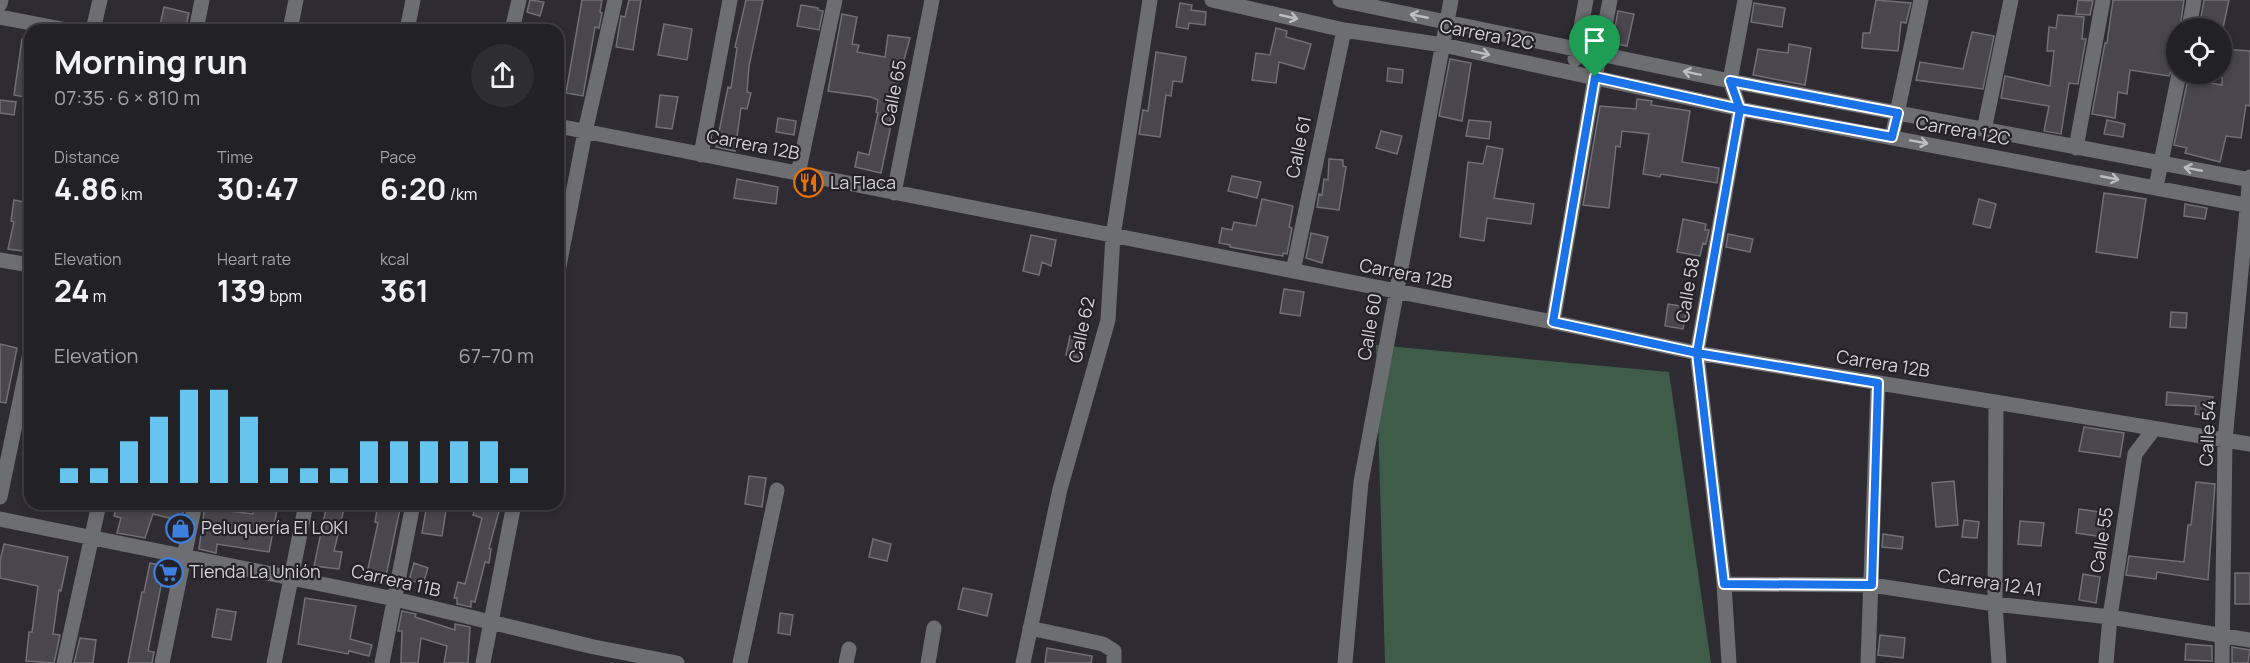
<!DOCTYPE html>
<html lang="en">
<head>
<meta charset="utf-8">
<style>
  :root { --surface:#222126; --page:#2e2e32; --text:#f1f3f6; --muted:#a2a3a7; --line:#3f3e43; --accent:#66c4ef }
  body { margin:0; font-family:Manrope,sans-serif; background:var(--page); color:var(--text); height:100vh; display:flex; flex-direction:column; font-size:22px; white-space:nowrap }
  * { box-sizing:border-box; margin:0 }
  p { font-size:20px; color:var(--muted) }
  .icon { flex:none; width:33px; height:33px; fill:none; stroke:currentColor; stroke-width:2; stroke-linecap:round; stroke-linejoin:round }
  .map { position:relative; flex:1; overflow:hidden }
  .panel { position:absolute; left:24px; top:24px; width:540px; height:486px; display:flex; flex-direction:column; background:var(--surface); border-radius:18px; box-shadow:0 3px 9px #0003,0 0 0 2px var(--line) }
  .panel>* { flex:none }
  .controls { position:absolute; left:2166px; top:18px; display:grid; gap:12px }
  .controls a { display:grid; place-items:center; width:66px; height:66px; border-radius:50%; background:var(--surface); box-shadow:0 3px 9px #0003,0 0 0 2px var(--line); font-size:30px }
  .pin { position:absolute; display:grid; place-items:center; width:51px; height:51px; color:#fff; margin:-62px -26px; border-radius:50% 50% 50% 0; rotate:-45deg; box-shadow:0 0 6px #0007 }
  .pin .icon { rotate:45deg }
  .round { display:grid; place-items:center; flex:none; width:63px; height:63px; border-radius:32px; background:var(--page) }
  .overview { display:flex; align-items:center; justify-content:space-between; height:102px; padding:0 30px }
  h1 { font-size:33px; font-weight:700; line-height:45px }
  .figures { display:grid; grid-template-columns:repeat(3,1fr); gap:9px; height:102px; padding:6px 30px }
  .figures div { display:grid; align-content:center }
  .figures b { font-size:30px; font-weight:700 }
  .figures small { font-size:16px; font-weight:400 }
  .figures p { font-size:16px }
  .chart { height:168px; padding:12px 30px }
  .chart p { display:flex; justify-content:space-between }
  .chart svg { width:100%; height:108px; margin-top:6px; stroke:var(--accent); stroke-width:6 }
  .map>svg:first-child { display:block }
</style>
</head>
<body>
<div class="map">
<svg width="2250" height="663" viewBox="0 0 2250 663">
  <rect width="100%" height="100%" fill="#2e2c32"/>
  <path fill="#3f5c48" d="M 1376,345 L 1669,372 L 1711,663 L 1385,663 Z"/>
  <path fill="#49464d" stroke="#716f76" stroke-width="1.5" d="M 530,0 L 544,2 L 540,16 L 527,12 Z
    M 582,0 L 602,0 L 600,12 L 602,13 L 599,28 L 595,27 L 583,96 L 566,93 Z
    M 629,0 L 641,0 L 633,50 L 616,47 L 621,16 L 625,17 Z
    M 746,0 L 763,0 L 749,66 L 747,92 L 751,93 L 747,109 L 741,108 L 735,151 L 716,147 L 728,87 L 731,88 L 737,48 L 735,47 Z
    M 1876,0 L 1911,3 L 1906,23 L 1901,22 L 1898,51 L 1862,48 L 1863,33 L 1870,33 Z
    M 2078,0 L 2093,1 L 2090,15 L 2076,14 Z
    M 2113,0 L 2184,0 L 2180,28 L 2176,28 L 2173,66 L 2169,76 L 2130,70 L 2127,94 L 2118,92 L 2115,118 L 2092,114 L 2105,43 L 2107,43 Z
    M 2204,0 L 2229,0 L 2223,28 L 2199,28 Z
    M 1180,3 L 1192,5 L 1191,10 L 1206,12 L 1205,25 L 1189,23 L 1188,29 L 1176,27 Z
    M 1754,3 L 1785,8 L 1782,27 L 1751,22 Z
    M 801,5 L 818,8 L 818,10 L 823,11 L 819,30 L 797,26 Z
    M 164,7 L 189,13 L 185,30 L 159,30 Z
    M 1618,11 L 1634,14 L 1627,46 L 1612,43 Z
    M 842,14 L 857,17 L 852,44 L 859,45 L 857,52 L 885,57 L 888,35 L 910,38 L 891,107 L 890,130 L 881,173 L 855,167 L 858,152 L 869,155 L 878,113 L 876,112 L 878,100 L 871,97 L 828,91 Z
    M 2058,15 L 2084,17 L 2082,39 L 2086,39 L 2078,84 L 2069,83 L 2061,134 L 2044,131 L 2049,106 L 2001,98 L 2005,76 L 2050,86 L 2054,51 L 2047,51 L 2049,27 L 2056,28 Z
    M 664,24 L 692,29 L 687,60 L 658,55 Z
    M 1276,28 L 1287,31 L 1286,37 L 1311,44 L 1304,69 L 1279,62 L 1276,83 L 1252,80 L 1256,53 L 1270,55 Z
    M 1972,32 L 1994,36 L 1983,89 L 1916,80 L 1920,62 L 1963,69 Z
    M 22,39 L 30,39 L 30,98 L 14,95 Z
    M 1789,44 L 1811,48 L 1805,85 L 1753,75 L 1758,49 L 1788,53 Z
    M 2222,49 L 2250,51 L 2250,106 L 2246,105 L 2241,138 L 2226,136 L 2220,162 L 2185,153 L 2187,148 L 2174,145 L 2188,79 L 2222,85 Z
    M 1156,52 L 1186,57 L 1182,82 L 1173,81 L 1171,96 L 1166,95 L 1160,137 L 1139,134 L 1143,110 L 1148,111 Z
    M 1450,59 L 1471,63 L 1462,121 L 1439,116 Z
    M 1388,68 L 1403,70 L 1402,83 L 1387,81 Z
    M 660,95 L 678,97 L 672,129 L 656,127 Z
    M 1637,99 L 1652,101 L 1651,105 L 1690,111 L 1682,162 L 1719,168 L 1717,183 L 1661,174 L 1660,177 L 1643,174 L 1649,134 L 1622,131 L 1620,147 L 1616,146 L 1609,208 L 1583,205 L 1600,106 L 1636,109 Z
    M 0,100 L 16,102 L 14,115 L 0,113 Z
    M 778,118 L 796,121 L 794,135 L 776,132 Z
    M 1469,120 L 1491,122 L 1489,139 L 1466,136 Z
    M 2107,120 L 2125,124 L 2123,137 L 2104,134 Z
    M 1381,131 L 1402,136 L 1397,154 L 1376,148 Z
    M 1487,146 L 1503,149 L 1494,198 L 1534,204 L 1531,224 L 1487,218 L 1484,241 L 1460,237 L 1468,162 L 1483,164 Z
    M 1329,159 L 1343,160 L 1343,166 L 1346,167 L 1339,210 L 1317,207 L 1319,194 L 1322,195 L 1324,179 L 1328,180 Z
    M 1232,176 L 1261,182 L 1257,198 L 1228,191 Z
    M 737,179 L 778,187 L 776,204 L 734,198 Z
    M 2104,193 L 2146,199 L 2137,258 L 2096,252 Z
    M 1262,199 L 1293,206 L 1289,227 L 1292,228 L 1287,254 L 1283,253 L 1283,256 L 1270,254 L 1230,247 L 1230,245 L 1219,243 L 1222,228 L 1232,230 L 1234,222 L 1256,226 Z
    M 1979,199 L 1996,204 L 1990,228 L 1973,224 Z
    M 14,200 L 30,203 L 30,252 L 8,249 L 14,222 L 11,221 Z
    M 2185,204 L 2207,208 L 2205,219 L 2184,216 Z
    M 1683,219 L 1706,224 L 1705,230 L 1709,230 L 1706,244 L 1703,243 L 1700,256 L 1677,252 Z
    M 1311,233 L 1328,237 L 1322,263 L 1306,258 Z
    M 1728,234 L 1753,239 L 1750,252 L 1726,247 Z
    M 1031,235 L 1056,240 L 1051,266 L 1042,262 L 1039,275 L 1023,271 Z
    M 1284,289 L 1304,292 L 1300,316 L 1280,313 Z
    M 1668,304 L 1687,307 L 1683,329 L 1665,326 Z
    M 2171,312 L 2187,313 L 2186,328 L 2170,327 Z
    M 1070,336 L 1084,339 L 1080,358 L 1066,355 Z
    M 0,344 L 17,348 L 6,403 L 0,402 Z
    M 2167,392 L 2213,397 L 2210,416 L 2195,414 L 2196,406 L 2166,405 Z
    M 2084,427 L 2124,433 L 2120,457 L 2079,451 Z
    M 749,476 L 766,478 L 762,507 L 745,504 Z
    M 1954,481 L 1958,525 L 1936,527 L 1932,483 Z
    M 2196,482 L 2215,484 L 2208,580 L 2157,572 L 2156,579 L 2126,575 L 2129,556 L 2184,562 L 2188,525 L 2191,525 Z
    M 117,504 L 132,507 L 132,504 L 185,504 L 181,521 L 153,514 L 145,538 L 117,533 L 121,518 L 114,516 Z
    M 205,504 L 223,504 L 222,510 L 253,514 L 254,506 L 277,510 L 269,552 L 217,544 L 216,553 L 199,549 Z
    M 327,504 L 345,504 L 334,551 L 342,552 L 339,569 L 314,566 Z
    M 378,504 L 401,504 L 385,581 L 366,578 L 378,523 L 375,522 Z
    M 427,504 L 447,504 L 442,536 L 422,533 Z
    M 476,504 L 501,504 L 489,548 L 491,549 L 489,563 L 485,562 L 475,602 L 471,601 L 471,607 L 457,604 L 457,598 L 454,598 L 458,582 L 465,584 L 482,518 L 473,515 Z
    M 2079,509 L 2106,513 L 2103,537 L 2076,533 Z
    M 1964,520 L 1979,522 L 1977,538 L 1962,537 Z
    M 2020,521 L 2044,523 L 2041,546 L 2018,544 Z
    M 1883,534 L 1903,537 L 1902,549 L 1882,547 Z
    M 873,539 L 891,544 L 887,561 L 869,557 Z
    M 4,544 L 68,557 L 61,591 L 59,590 L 53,634 L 60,635 L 54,663 L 26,661 L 29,632 L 32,632 L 38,586 L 0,578 L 0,561 Z
    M 150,563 L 165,566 L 148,651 L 154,652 L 152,663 L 128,663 L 142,592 L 144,592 Z
    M 414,563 L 428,568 L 423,584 L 409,580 Z
    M 2235,573 L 2250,573 L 2250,604 L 2235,604 Z
    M 2083,574 L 2100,577 L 2096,603 L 2079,600 Z
    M 963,588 L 992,594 L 987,616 L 958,609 Z
    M 305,598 L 356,606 L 350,639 L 372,645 L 369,656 L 349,651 L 348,654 L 298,644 Z
    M 217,609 L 236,612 L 231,640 L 212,637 Z
    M 402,611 L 416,614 L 415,617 L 455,630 L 455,624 L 470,627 L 468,663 L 444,663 L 447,646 L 421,638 L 418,663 L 401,663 L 402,631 L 398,631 Z
    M 780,613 L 793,615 L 790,635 L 778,633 Z
    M 1880,635 L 1905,638 L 1903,658 L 1878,655 Z
    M 80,638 L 96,640 L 93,663 L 74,663 Z
    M 2186,644 L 2212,646 L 2212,661 L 2185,660 Z
    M 2232,647 L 2250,650 L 2248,663 L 2232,663 Z
    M 1047,648 L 1092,656 L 1091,663 L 1045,663 Z"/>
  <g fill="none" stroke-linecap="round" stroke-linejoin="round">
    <path stroke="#6d6e71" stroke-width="15" d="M 1212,0 L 1344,30 L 1443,45 L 1740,109 L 2250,206
      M 1340,0 L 1730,81 L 2250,180
      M 0,4 L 1,0
      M 0,17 L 67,30
      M 2189,28 L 2194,0
      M 93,30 L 100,0
      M 196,30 L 202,0
      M 290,30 L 296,0
      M 407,30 L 413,0
      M 512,30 L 519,0
      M 1575,59 L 1586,0
      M 558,126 L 1553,322 L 1697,353 L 2250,444
      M 1984,130 L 2011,0
      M 1892,137 L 1921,0
      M 2076,148 L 2103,0
      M 701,155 L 730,0
      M 798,174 L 835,0
      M 2156,187 L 2179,74
      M 894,193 L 932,0
      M 0,260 L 30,265
      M 558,271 L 585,132 L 615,0
      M 1293,271 L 1344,30
      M 1553,322 L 1595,77 L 1610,0
      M 1996,403 L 1995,604 L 1999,663
      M 0,497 L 30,353
      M 0,519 L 395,599 L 594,647 L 677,663
      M 1724,584 L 1872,585 L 1995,604 L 2110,617 L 2250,640
      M 1030,628 L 1103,644 L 1114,651 L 1114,663
      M 64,663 L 99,504
      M 162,663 L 195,504
      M 274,663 L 306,504
      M 382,663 L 413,504
      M 483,663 L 514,504
      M 740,663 L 777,490
      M 846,663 L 849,649
      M 928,663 L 934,628
      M 1023,663 L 1060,489 L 1108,320 L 1113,236 L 1150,0
      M 1345,663 L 1361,482 L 1451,0
      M 1729,663 L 1724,584 L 1697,353 L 1740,109 L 1730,81 L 1745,0
      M 1868,663 L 1878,383
      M 2106,663 L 2110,617 L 2135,454 L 2154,429
      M 2222,663 L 2225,440 L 2250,177"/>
  </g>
  <defs><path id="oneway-shaft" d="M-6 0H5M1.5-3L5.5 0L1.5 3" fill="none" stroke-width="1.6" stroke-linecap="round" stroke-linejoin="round" transform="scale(1.5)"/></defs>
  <g stroke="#bebdc1">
    <use href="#oneway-shaft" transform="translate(1419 16) rotate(-169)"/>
    <use href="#oneway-shaft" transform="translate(1289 17) rotate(13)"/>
    <use href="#oneway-shaft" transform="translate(1481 53) rotate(12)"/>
    <use href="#oneway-shaft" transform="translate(1692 73) rotate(-168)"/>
    <use href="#oneway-shaft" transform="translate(1919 142) rotate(10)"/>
    <use href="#oneway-shaft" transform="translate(2193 169) rotate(-169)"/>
    <use href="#oneway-shaft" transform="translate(2110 178) rotate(11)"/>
  </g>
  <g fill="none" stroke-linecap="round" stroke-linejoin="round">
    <defs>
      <path id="route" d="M 1595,77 L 1553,322 L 1697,353 L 1724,584 L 1872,585 L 1878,383 L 1697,353 L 1740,109 L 1892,137 L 1898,113 L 1730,81 L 1740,109 L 1595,77"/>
    </defs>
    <use href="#route" stroke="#fff" stroke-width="12"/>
    <use href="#route" stroke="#1a73e8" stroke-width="8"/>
  </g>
  <defs>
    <symbol id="restaurant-ring" viewBox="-11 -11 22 22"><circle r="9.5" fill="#242228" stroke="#e8710a" stroke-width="1.5"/><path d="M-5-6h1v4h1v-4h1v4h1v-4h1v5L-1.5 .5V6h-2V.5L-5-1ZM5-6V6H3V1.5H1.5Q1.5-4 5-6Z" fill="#e8710a"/></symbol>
    <symbol id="shop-ring" viewBox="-11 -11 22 22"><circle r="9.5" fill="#242228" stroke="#3f7fe0" stroke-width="1.5"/><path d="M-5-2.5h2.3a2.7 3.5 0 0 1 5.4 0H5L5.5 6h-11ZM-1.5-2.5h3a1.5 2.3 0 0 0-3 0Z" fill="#3f7fe0"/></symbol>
    <symbol id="supermarket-ring" viewBox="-11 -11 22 22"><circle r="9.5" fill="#242228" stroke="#3f7fe0" stroke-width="1.5"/><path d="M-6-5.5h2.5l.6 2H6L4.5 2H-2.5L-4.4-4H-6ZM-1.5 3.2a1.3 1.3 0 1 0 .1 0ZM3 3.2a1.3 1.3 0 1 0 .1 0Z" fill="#3f7fe0"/></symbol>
  </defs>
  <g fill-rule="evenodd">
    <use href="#restaurant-ring" x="792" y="166" width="33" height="33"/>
    <use href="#shop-ring" x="164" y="512" width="33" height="33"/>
    <use href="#supermarket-ring" x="152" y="556" width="33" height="33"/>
  </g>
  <g text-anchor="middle" stroke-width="4.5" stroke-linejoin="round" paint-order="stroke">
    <g font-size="18" fill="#d2d1d5" stroke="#242228">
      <text transform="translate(1487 35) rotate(11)" y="6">Carrera 12C</text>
      <text transform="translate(894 93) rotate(-79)" y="6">Calle 65</text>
      <text transform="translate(1963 131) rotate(10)" y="6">Carrera 12C</text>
      <text transform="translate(753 145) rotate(11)" y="6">Carrera 12B</text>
      <text transform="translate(1299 147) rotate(-78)" y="6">Calle 61</text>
      <text transform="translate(1406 274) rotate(11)" y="6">Carrera 12B</text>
      <text transform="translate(1688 290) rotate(-80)" y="6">Calle 58</text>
      <text transform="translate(1370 327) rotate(-80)" y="6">Calle 60</text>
      <text transform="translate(1082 330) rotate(-78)" y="6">Calle 62</text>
      <text transform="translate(1883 364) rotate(9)" y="6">Carrera 12B</text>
      <text transform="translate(2208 433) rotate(-87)" y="6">Calle 54</text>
      <text transform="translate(2102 540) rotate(-81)" y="6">Calle 55</text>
      <text transform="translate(396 581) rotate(13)" y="6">Carrera 11B</text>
      <text transform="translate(1990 583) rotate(8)" y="6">Carrera 12 A1</text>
    </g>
    <g font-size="18" fill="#d2d1d5" stroke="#242228" text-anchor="start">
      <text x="830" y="189">La Flaca</text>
      <text x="201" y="534">Peluquería El LOKI</text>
      <text x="189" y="578">Tienda La Unión</text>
    </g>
  </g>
</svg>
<div class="controls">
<a><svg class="icon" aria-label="locate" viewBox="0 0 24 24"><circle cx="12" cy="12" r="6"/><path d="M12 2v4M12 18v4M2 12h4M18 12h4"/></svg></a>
</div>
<div class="pin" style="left:1595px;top:77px;background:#1e9e55"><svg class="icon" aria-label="arrive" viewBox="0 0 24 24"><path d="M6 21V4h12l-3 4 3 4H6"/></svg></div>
<section class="panel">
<div class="overview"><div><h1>Morning run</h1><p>07:35 · 6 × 810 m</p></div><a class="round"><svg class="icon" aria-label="share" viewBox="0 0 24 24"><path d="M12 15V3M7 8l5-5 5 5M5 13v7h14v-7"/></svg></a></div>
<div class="figures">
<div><p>Distance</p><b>4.86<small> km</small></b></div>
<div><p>Time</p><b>30:47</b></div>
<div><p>Pace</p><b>6:20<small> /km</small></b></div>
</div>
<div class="figures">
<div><p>Elevation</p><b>24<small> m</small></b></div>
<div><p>Heart rate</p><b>139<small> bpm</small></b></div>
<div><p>kcal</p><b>361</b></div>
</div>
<div class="chart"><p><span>Elevation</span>67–70 m</p>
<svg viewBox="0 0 160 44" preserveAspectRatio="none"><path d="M5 44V38M15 44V38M25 44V27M35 44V17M45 44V6M55 44V6M65 44V17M75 44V38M85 44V38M95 44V38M105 44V27M115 44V27M125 44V27M135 44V27M145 44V27M155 44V38"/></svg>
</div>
</section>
</div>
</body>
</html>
